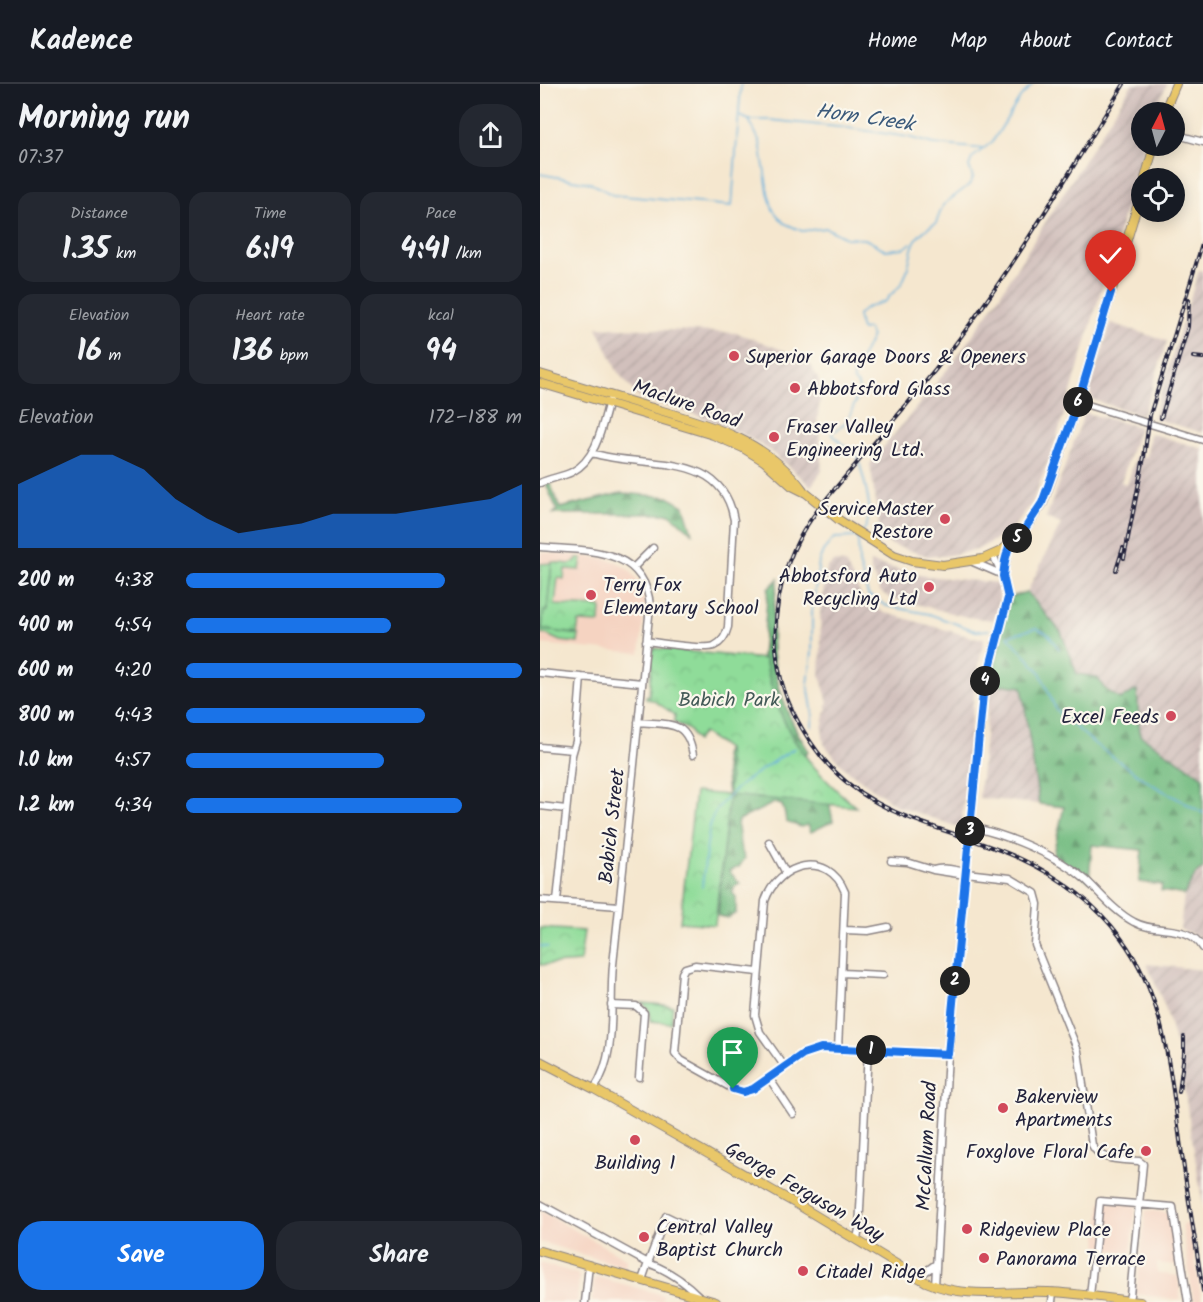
<!DOCTYPE html>
<html lang="en">
<head>
<meta charset="utf-8">
<style>
  :root { --surface:#171b24; --page:#242831; --text:#f1f3f6; --muted:#9ea1a6; --line:#363941; --accent:#1a73e8 }
  body { margin:0; font-family:Kalam,sans-serif; background:var(--page); color:var(--text); height:100vh; display:flex; flex-direction:column; font-size:22px; white-space:nowrap }
  * { box-sizing:border-box; margin:0 }
  p { font-size:20px; color:var(--muted) }
  .icon { flex:none; width:33px; height:33px; fill:none; stroke:currentColor; stroke-width:2; stroke-linecap:round; stroke-linejoin:round }
  .map { position:relative; flex:1; overflow:hidden }
  .details { display:flex; flex-direction:column; background:var(--surface); width:540px }
  .details>* { flex:none }
  .needle { width:39px; rotate:6deg }
  .tools { position:absolute; left:591px; top:18px; display:grid; gap:12px }
  .tools a { display:grid; place-items:center; width:54px; height:54px; border-radius:50%; background:var(--surface); box-shadow:0 3px 15px #0003; font-size:30px }
  .pin { position:absolute; display:grid; place-items:center; width:51px; height:51px; color:#fff; margin:-62px -26px; border-radius:50% 50% 50% 0; rotate:-45deg; box-shadow:0 0 6px #0007 }
  .pin .icon { rotate:45deg }
  .km { position:absolute; width:30px; height:30px; margin:-15px; border-radius:50%; background:#222; color:#fff; font-size:16px; line-height:30px; text-align:center }
  .round { display:grid; place-items:center; flex:none; width:63px; height:63px; border-radius:24px; background:var(--page) }
  .head { display:flex; align-items:center; justify-content:space-between; height:102px; padding:0 18px }
  h1 { font-size:33px; font-weight:700; line-height:45px }
  .metrics { display:grid; grid-template-columns:repeat(3,1fr); gap:9px; height:102px; padding:6px 18px }
  .metrics div { display:grid; align-content:center; border-radius:15px; background:var(--page); text-align:center }
  .metrics b { font-size:30px; font-weight:700 }
  .metrics small { font-size:16px; font-weight:400 }
  .metrics p { font-size:16px }
  .chart { height:168px; padding:12px 18px }
  .chart p { display:flex; justify-content:space-between }
  .chart svg { width:100%; height:108px; margin-top:6px; fill:var(--accent); opacity:.7 }
  .button { display:flex; gap:12px; margin-top:auto; padding:12px 18px }
  .button a { flex:1; height:69px; border-radius:24px; background:var(--accent); color:#fff; font-size:24px; font-weight:700; line-height:69px; text-align:center }
  .button a+a { background:var(--page); color:var(--text) }
  ul { padding:0 18px; list-style:none; font-size:20px }
  li { display:grid; grid-template-columns:96px 72px 1fr; align-items:center; height:45px }
  li i { height:15px; border-radius:8px; background:var(--accent) }
  header { display:flex; align-items:center; gap:36px; box-sizing:border-box; height:84px; padding:0 30px; background:var(--surface); border-bottom:2px solid var(--line) }
  header strong { font-size:28px }
  nav { display:flex; gap:33px; margin-inline-start:auto; font-size:21px }
  main { display:flex; flex:1; min-height:0 }
  .map>svg:first-child { display:block }
</style>
</head>
<body>
<header>
<strong>Kadence</strong>
<nav><a>Home</a><a>Map</a><a>About</a><a>Contact</a></nav>
</header>
<main>
<section class="details">
<div class="head"><div><h1>Morning run</h1><p>07:37</p></div><a class="round"><svg class="icon" aria-label="share" viewBox="0 0 24 24"><path d="M12 15V3M7 8l5-5 5 5M5 13v7h14v-7"/></svg></a></div>
<div class="metrics">
<div><p>Distance</p><b>1.35<small> km</small></b></div>
<div><p>Time</p><b>6:19</b></div>
<div><p>Pace</p><b>4:41<small> /km</small></b></div>
</div>
<div class="metrics">
<div><p>Elevation</p><b>16<small> m</small></b></div>
<div><p>Heart rate</p><b>136<small> bpm</small></b></div>
<div><p>kcal</p><b>94</b></div>
</div>
<div class="chart"><p><span>Elevation</span>172–188 m</p>
<svg viewBox="0 0 160 44" preserveAspectRatio="none"><path d="M0 44V18L10 12L20 6L30 6L40 12L50 24L60 32L70 38L80 36L90 34L100 30L110 30L120 30L130 28L140 26L150 24L160 18V44z"/></svg>
</div>
<ul>
<li><b>200 m</b>4:38<i style="width:77%"></i></li>
<li><b>400 m</b>4:54<i style="width:61%"></i></li>
<li><b>600 m</b>4:20<i style="width:100%"></i></li>
<li><b>800 m</b>4:43<i style="width:71%"></i></li>
<li><b>1.0 km</b>4:57<i style="width:59%"></i></li>
<li><b>1.2 km</b>4:34<i style="width:82%"></i></li>
</ul>
<div class="button"><a>Save</a><a>Share</a></div>
</section>
<div class="map">
<svg width="663" height="1218" viewBox="0 0 663 1218">
  <defs>
    <pattern id="industrial-furrows" width="10" height="10" patternUnits="userSpaceOnUse" patternTransform="scale(1.5)"><rect width="10" height="10" fill="#d1c0bc"/><path d="M-1 1l2-2M0 10L10 0M9 11l2-2" fill="none" stroke="#b3a5a2"/></pattern>
    <pattern id="forest-firs" width="22" height="20" patternUnits="userSpaceOnUse" patternTransform="scale(1.5)"><rect width="22" height="20" fill="#73bc81"/><path d="M5 1l3.5 6h-7zM16 11l3.5 6h-7z" fill="#5e986b"/></pattern>
    <pattern id="park-crowns" width="20" height="18" patternUnits="userSpaceOnUse" patternTransform="scale(1.5)"><rect width="20" height="18" fill="#8fdc99"/><path d="M2 6a3 3 0 1 1 6 0M12 15a3 3 0 1 1 6 0" fill="none" stroke="#7bbc85"/></pattern>
  </defs>
  <rect width="100%" height="100%" fill="#fbf7ec"/>
  <filter id="ink" filterUnits="userSpaceOnUse"><feTurbulence type="fractalNoise" baseFrequency=".0167" numOctaves="2"/><feDisplacementMap in="SourceGraphic" scale="12" xChannelSelector="R" yChannelSelector="G"/><feConvolveMatrix kernelMatrix="1 2 1 2 8 2 1 2 1" color-interpolation-filters="sRGB"/></filter>
  <filter id="wash" filterUnits="userSpaceOnUse"><feTurbulence type="fractalNoise" baseFrequency=".008" numOctaves="4" result="noise"/><feDisplacementMap in="SourceGraphic" scale="24" xChannelSelector="R" yChannelSelector="G"/><feGaussianBlur stdDeviation="1.35" result="paint"/><feColorMatrix in="noise" values="0 0 0 0 0 0 0 0 0 0 0 0 0 0 0 0 0 1.4 0 .05"/><feComposite in="paint" operator="in"/></filter>
  <g filter="url(#wash)">
    <rect width="100%" height="100%" fill="#f5e7cf"/>
    <path fill="#f5d3c1" d="M 0,468 L 63,474 L 77,478 L 90,487 L 100,501 L 105,520 L 100,569 L 0,560 Z
      M 561,1118 L 596,1121 L 591,1169 L 557,1165 Z
      M 606,1126 L 629,1129 L 637,1181 L 617,1179 L 617,1189 L 638,1192 L 641,1216 L 596,1210 Z
      M 0,1127 L 87,1175 L 85,1183 L 0,1158 Z
      M 648,1139 L 653,1163 L 662,1217 L 656,1217 L 653,1214 L 642,1140 Z
      M 0,1179 L 37,1190 L 39,1193 L 37,1218 L 0,1218 Z
      M 57,1193 L 123,1211 L 122,1218 L 52,1218 L 54,1196 Z"/>
    <path fill="url(#industrial-furrows)" d="M 592,0 L 627,0 L 614,28 L 602,28 L 602,62 L 604,62 L 531,308 L 513,365 L 492,419 L 471,446 L 437,466 L 403,472 L 388,472 L 352,461 L 341,455 L 330,380 L 415,276 L 453,222 Z
      M 659,186 L 663,187 L 663,349 L 613,334 Z
      M 571,239 L 627,257 L 609,313 L 602,331 L 556,317 L 552,314 L 550,306 Z
      M 57,243 L 197,249 L 251,269 L 271,281 L 279,297 L 281,309 L 277,338 L 279,346 L 282,387 L 271,402 L 229,366 L 207,352 L 160,332 L 98,313 L 77,287 Z
      M 546,329 L 599,343 L 581,398 L 587,401 L 596,372 L 607,373 L 610,349 L 663,365 L 663,693 L 600,651 L 580,615 L 564,603 L 557,593 L 537,590 L 521,548 L 487,508 L 521,440 L 506,434 L 543,333 Z
      M 294,478 L 305,479 L 324,517 L 346,529 L 435,554 L 444,554 L 435,601 L 421,744 L 357,722 L 304,684 L 284,660 L 282,644 L 288,618 L 280,592 L 281,565 L 280,528 L 287,484 Z
      M 330,478 L 377,491 L 457,499 L 459,513 L 457,528 L 454,531 L 453,536 L 427,533 L 348,513 L 340,507 L 330,485 Z
      M 450,599 L 482,603 L 499,720 L 439,714 Z
      M 663,784 L 663,861 L 657,852 L 640,845 L 644,811 L 656,790 Z
      M 607,880 L 663,886 L 663,1122 L 639,972 L 625,923 Z"/>
    <path fill="#8fdc99" stroke="#587f6a" stroke-width="1.5" d="M 12,479 L 7,527 L 4,527 L 2,545 L 39,551 L 38,559 L 20,557 L 3,549 L 0,550 L 0,480 Z"/>
    <path fill="url(#forest-firs)" stroke="#4a6f5e" stroke-width="1.5" d="M 10,399 L 20,424 L 81,409 L 128,413 L 144,422 L 152,449 L 130,430 L 13,430 L 17,426 L 6,400 Z
      M 238,495 C 226,560 232,610 268,666 L 262,683 L 288,714 L 293,737 L 271,748 L 268,741 L 261,743 L 246,738 L 245,730 L 242,721 L 234,719 L 199,736 L 197,740 C 201,754 197,761 205,774 L 199,783 L 189,787 L 200,800 L 195,802 L 192,808 L 196,813 L 196,829 L 188,834 L 178,832 L 188,711 L 184,671 L 221,583 L 228,505 Z
      M 487,508 L 521,548 L 537,590 L 557,593 L 564,604 L 580,615 L 597,606 L 600,651 L 663,693 L 663,784 L 656,790 L 644,811 L 621,807 L 622,801 L 599,798 L 602,766 L 552,761 L 549,797 L 513,770 L 524,723 L 499,720 L 482,603 L 450,599 L 470,513 Z"/>
    <path fill="url(#park-crowns)" stroke="#587f6a" stroke-width="1.5" d="M 37,474 L 42,474 L 40,486 L 25,485 L 24,495 L 18,494 L 15,521 L 61,523 L 60,539 L 39,538 L 37,550 L 2,546 L 4,527 L 7,527 L 12,478 L 30,480 L 35,478 Z
      M 113,564 L 225,575 C 237,642 264,680 316,723 L 189,711 L 175,841 L 140,838 L 155,708 L 188,711 L 190,696 L 187,665 L 163,649 L 156,657 L 149,646 L 134,638 L 135,631 L 113,616 L 106,615 L 106,612 L 109,611 Z
      M 0,844 L 44,847 L 40,878 L 0,881 Z
      M 102,919 L 133,922 L 131,939 L 110,937 C 111,928 109,924 102,919 Z"/>
    <g fill="none" stroke-linecap="round" stroke-linejoin="round">
      <path stroke="#61adda" stroke-width="1.5" d="M 200,32 L 209,36 L 230,36 L 308,44 L 368,53 L 393,60 L 444,65
        M 209,36 L 220,58 L 228,108 L 233,126 L 244,139 L 262,147 L 286,144 L 306,154 L 325,155 L 346,166 L 365,164 L 371,159
        M 0,90 L 51,99 L 73,111 L 192,122 L 201,0
        M 323,447 C 338,429 321,390 317,369 L 303,361 L 292,350 L 308,336 L 316,316 L 314,313 L 319,307 L 318,301 L 314,297 L 313,291 L 332,252 L 328,245 L 322,246 L 320,243 L 318,231 L 326,224 L 346,217 C 350,209 358,206 362,199 C 377,170 362,158 396,139 L 403,121 L 429,101 L 433,94 L 429,82 L 432,74 L 453,57 L 480,14 L 493,0
        M 318,453 L 319,479 L 328,511 L 347,522 L 389,530 L 436,547 L 449,546
        M 519,565 L 508,550 L 496,544 L 468,552 L 500,588 L 516,626 L 556,661 L 613,701 L 663,729
        M 272,643 L 273,631 L 268,600 L 272,568 L 272,528 L 279,477 L 283,467 L 294,454 L 317,453
        M 162,803 C 165,782 166,758 171,737 C 180,709 231,679 255,664
        M 0,862 L 8,863"/>
    </g>
  </g>
  <g filter="url(#ink)">
    <g fill="none" stroke-linecap="round" stroke-linejoin="round">
      <defs>
        <path id="minor" d="M 634,50 L 663,58
          M 538,318 L 663,356
          M 52,369 C 103,386 182,364 194,436 L 188,543 C 186,551 183,558 174,562 C 163,566 121,559 106,557
          M 0,399 C 10,394 22,393 32,388 C 57,375 62,342 69,317
          M 0,463 C 45,467 105,462 110,522 C 98,642 86,761 73,881 C 69,921 78,970 54,1005
          M 433,478 L 463,491
          M 94,483 L 113,464
          M 463,491 L 469,462
          M 0,589 L 102,599
          M 98,638 C 129,641 147,635 153,671
          M 0,663 L 33,666
          M 0,722 L 26,725
          M 430,743 C 466,750 517,771 546,796 C 561,810 575,828 594,838 C 617,851 648,838 663,864
          M 229,758 L 246,789
          M 351,777 L 367,778 L 393,786
          M 426,789 L 419,790 L 393,786 C 402,783 417,785 426,789 L 470,794 L 495,809 L 498,820 L 495,861 L 538,967 L 552,1061 C 560,1078 583,1075 599,1077 L 603,1080 L 590,1211 L 587,1218
          M 0,816 L 79,822
          M 17,817 L 32,671 L 36,657 L 41,593
          M 305,846 L 328,847 L 348,843
          M 218,888 L 155,881 L 145,884 L 142,889 L 135,969 L 141,976 L 193,1005 L 203,1008 L 213,1005 L 263,970 L 281,964 L 408,970
          M 302,889 L 343,891
          M 71,921 L 96,922 L 104,929 L 99,993
          M 245,983 L 220,948 L 215,931 L 225,817 C 238,779 288,765 305,808 L 298,965
          M 229,994 L 253,1030
          M 0,1120 L 108,1179 L 102,1196
          M 159,1148 L 126,1132 L 108,1179 C 128,1186 145,1198 160,1213
          M 317,1155 L 319,1145 L 328,966
          M 376,1191 L 385,1188 L 396,1180
          M 395,1202 L 408,970 L 443,610 L 468,514 L 463,492 L 453,471
          M 550,1212 L 560,1117 L 633,1123 L 648,1218
          M 45,1218 L 49,1181
          M 512,1218 L 513,1208"/>
        <path id="major" d="M 624,28 L 636,0
          M 605,94 L 614,62
          M 0,290 C 37,301 73,312 109,323 C 166,340 226,355 263,406
          M 0,299 L 173,351 L 203,364 L 224,377 L 252,402 L 266,409 L 299,436 L 354,471 L 372,477 L 403,481 L 443,475 L 461,467 L 480,452 L 503,419 L 538,318 L 602,106
          M 0,977 L 54,1005 L 260,1122 L 386,1198 C 428,1216 465,1206 508,1208 C 539,1209 570,1215 600,1218
          M 0,1167 L 176,1218"/>
      </defs>
      <use href="#minor" stroke="#8c8485" stroke-width="9"/>
      <use href="#major" stroke="#8c8485" stroke-width="10"/>
      <use href="#minor" stroke="#fff" stroke-width="6"/>
      <use href="#major" stroke="#e9c769" stroke-width="8"/>
      <defs>
        <path id="rail" d="M 584,0 C 525,95 469,192 400,280 C 373,314 345,346 317,379 C 294,406 269,432 254,465 C 235,507 230,554 242,599 C 248,621 259,641 272,660 C 323,736 404,740 481,775 C 520,793 556,820 581,854 C 624,912 629,980 639,1049 C 646,1102 655,1155 663,1207
          M 653,273 L 663,274
          M 621,334 L 648,243 L 649,216
          M 584,474 L 604,373 L 610,331 L 663,157
          M 576,486 L 583,464
          M 639,1008 L 644,970 L 644,953"/>
      </defs>
      <use href="#rail" stroke="#22223b" stroke-width="4"/>
      <use href="#rail" stroke="#fbf7ec" stroke-width="1.5" stroke-dasharray="4.5" stroke-linecap="butt"/>
    </g>
  </g>
  <g fill="none" stroke-linecap="round" stroke-linejoin="round" filter="url(#ink)">
    <defs>
      <path id="route" d="M 193,1005 L 203,1008 L 213,1005 L 263,970 L 281,964 L 408,970 L 443,610 L 468,514 L 463,492 L 465,477 L 469,462 L 480,452 L 502,419 L 538,318 L 571,208"/>
    </defs>
    <use href="#route" stroke="#fff" stroke-width="12"/>
    <use href="#route" stroke="#1a73e8" stroke-width="8"/>
  </g>
  <g fill="#d1495b" stroke="#fbf7ec" stroke-width="2">
    <circle cx="194" cy="272" r="6"/>
    <circle cx="255" cy="304" r="6"/>
    <circle cx="234" cy="353" r="6"/>
    <circle cx="405" cy="435" r="6"/>
    <circle cx="389" cy="503" r="6"/>
    <circle cx="51" cy="511" r="6"/>
    <circle cx="631" cy="632" r="6"/>
    <circle cx="463" cy="1024" r="6"/>
    <circle cx="95" cy="1056" r="6"/>
    <circle cx="606" cy="1067" r="6"/>
    <circle cx="427" cy="1145" r="6"/>
    <circle cx="104" cy="1153" r="6"/>
    <circle cx="444" cy="1174" r="6"/>
    <circle cx="263" cy="1187" r="6"/>
  </g>
  <g text-anchor="middle" stroke-width="4.5" stroke-linejoin="round" paint-order="stroke">
    <g font-size="20" fill="#22223b" stroke="#fbf7ec" text-anchor="start">
      <text x="206" y="279">Superior Garage Doors &amp; Openers</text>
      <text x="267" y="311">Abbotsford Glass</text>
      <text x="246" y="349">Fraser Valley<tspan x="246" dy="23">Engineering Ltd.</tspan></text>
      <text x="393" y="431" text-anchor="end">ServiceMaster<tspan x="393" dy="23">Restore</tspan></text>
      <text x="377" y="498" text-anchor="end">Abbotsford Auto<tspan x="377" dy="23">Recycling Ltd</tspan></text>
      <text x="63" y="507">Terry Fox<tspan x="63" dy="23">Elementary School</tspan></text>
      <text x="619" y="639" text-anchor="end">Excel Feeds</text>
      <text x="475" y="1019">Bakerview<tspan x="475" dy="23">Apartments</tspan></text>
      <text x="594" y="1074" text-anchor="end">Foxglove Floral Cafe</text>
      <text x="95" y="1085" text-anchor="middle">Building 1</text>
      <text x="116" y="1149">Central Valley<tspan x="116" dy="23">Baptist Church</tspan></text>
      <text x="439" y="1152">Ridgeview Place</text>
      <text x="456" y="1181">Panorama Terrace</text>
      <text x="275" y="1194">Citadel Ridge</text>
    </g>
    <g font-size="20" fill="#22223b" stroke="#fbf7ec">
      <text transform="translate(147 319) rotate(19)" y="7">Maclure Road</text>
      <text transform="translate(71 742) rotate(-84)" y="7">Babich Street</text>
      <text transform="translate(386 1062) rotate(-87)" y="7">McCallum Road</text>
      <text transform="translate(265 1107) rotate(30)" y="7">George Ferguson Way</text>
    </g>
    <g font-size="20" fill="#435a57" stroke="#fbf7ec">
      <text x="189" y="622">Babich Park</text>
    </g>
    <g font-size="21" font-style="italic" fill="#3b5a7b" stroke="#fbf7ec">
      <text transform="translate(325 33) rotate(8)" y="7">Horn Creek</text>
    </g>
  </g>
</svg>
<div class="tools">
<a><svg class="needle" viewBox="-14 -14 28 28"><path d="M0-13l5 13h-10z" fill="#e53935"/><path d="M0 13l5-13h-10z" fill="#9ea1a6"/></svg></a>
<a><svg class="icon" aria-label="locate" viewBox="0 0 24 24"><circle cx="12" cy="12" r="6"/><path d="M12 2v4M12 18v4M2 12h4M18 12h4"/></svg></a>
</div>
<div class="pin" style="left:193px;top:1005px;background:#1e9e55"><svg class="icon" aria-label="arrive" viewBox="0 0 24 24"><path d="M6 21V4h12l-3 4 3 4H6"/></svg></div>
<div class="pin" style="left:571px;top:208px;background:#d93025"><svg class="icon" aria-label="check" viewBox="0 0 24 24"><path d="M5 12l5 5 9-10"/></svg></div>
<b class="km" style="left:331px;top:966px">1</b>
<b class="km" style="left:415px;top:897px">2</b>
<b class="km" style="left:430px;top:747px">3</b>
<b class="km" style="left:445px;top:597px">4</b>
<b class="km" style="left:477px;top:454px">5</b>
<b class="km" style="left:538px;top:318px">6</b>
</div>
</main>
</body>
</html>
